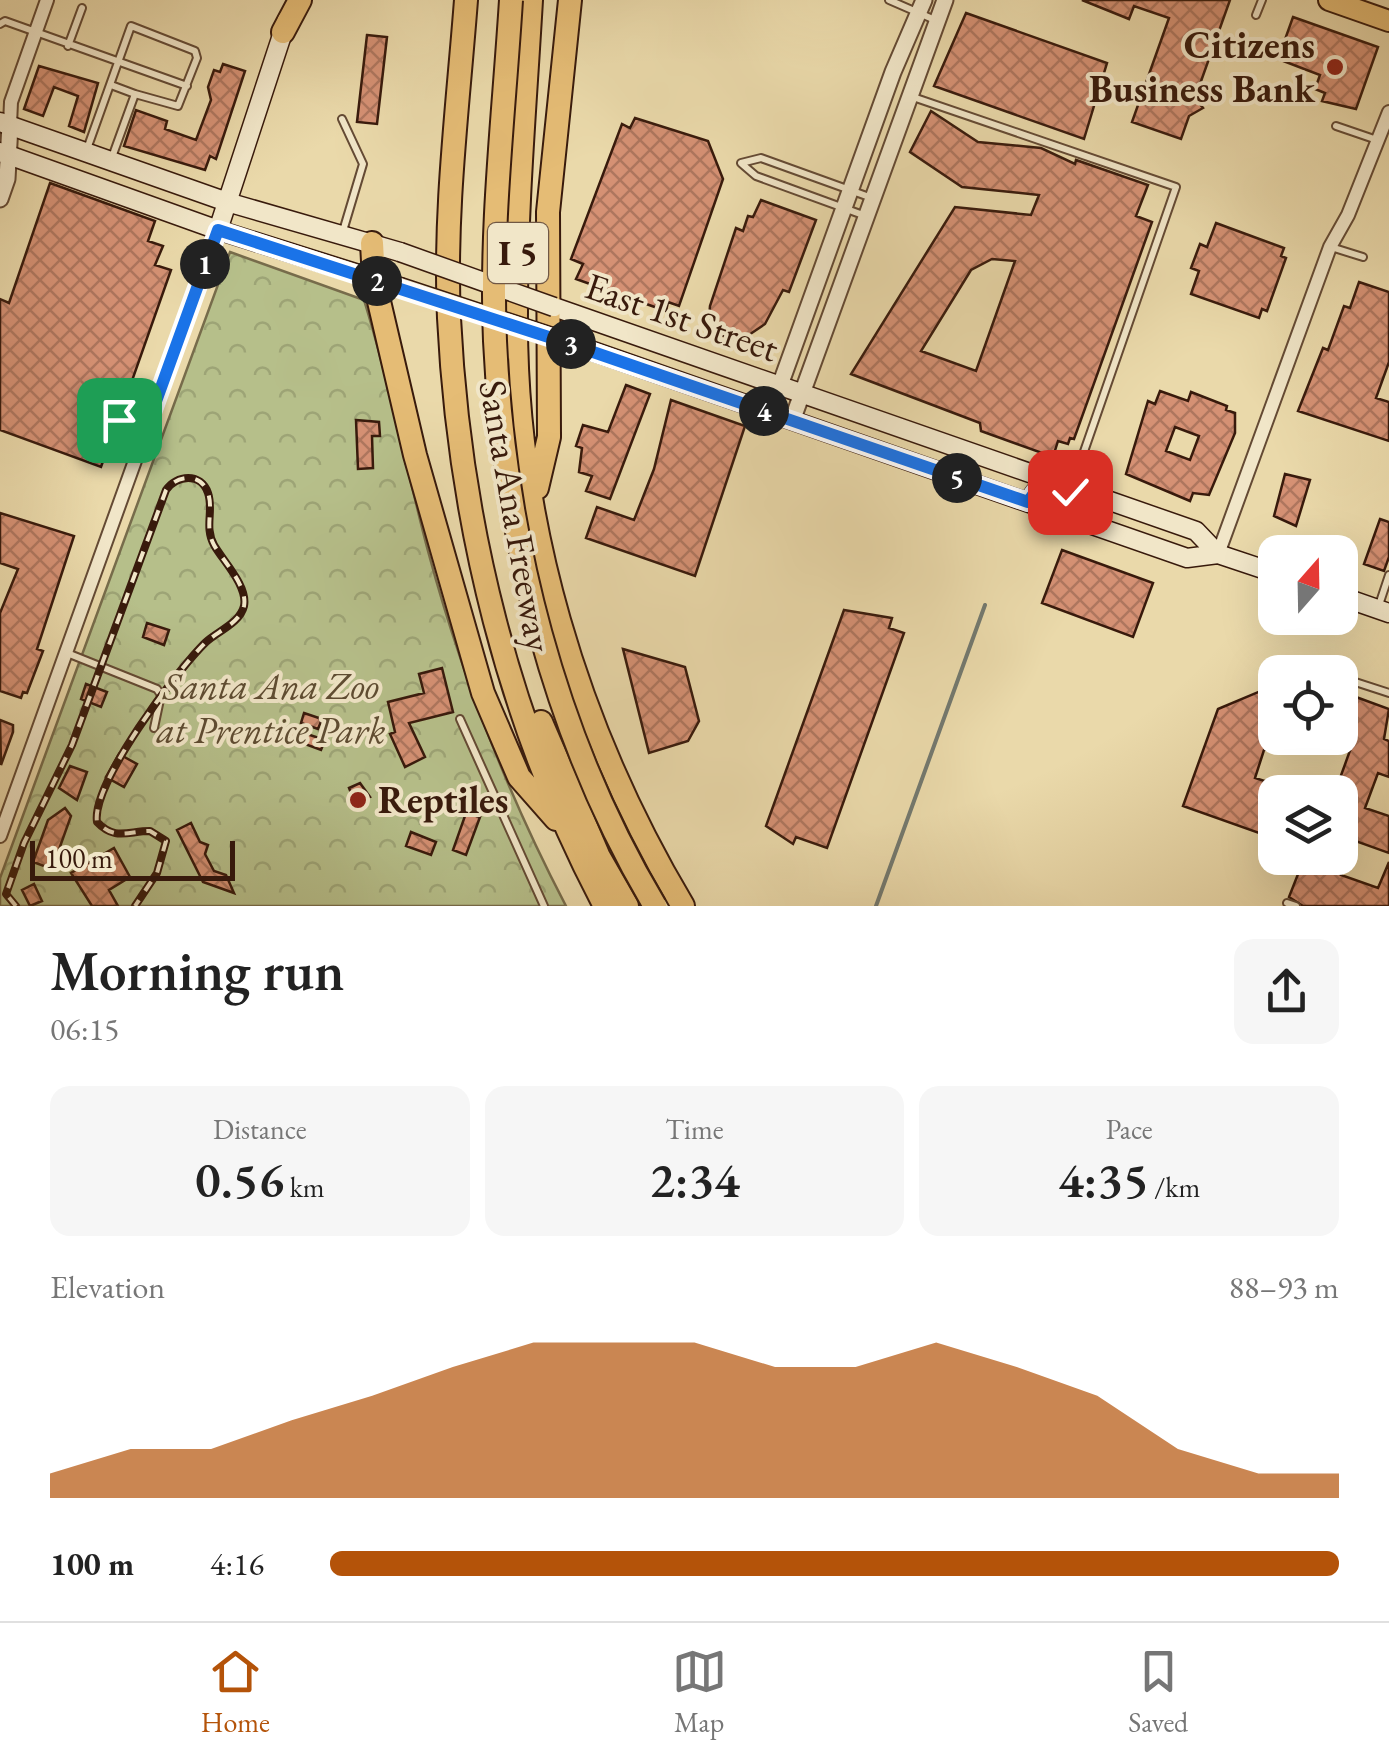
<!DOCTYPE html>
<html lang="en">
<head>
<meta charset="utf-8">
<style>
  :root { --surface:#fff; --page:#f6f6f6; --text:#222; --muted:#767676; --line:#e0e0e0; --accent:#b45309 }
  body { margin:0; font-family:"EB Garamond",serif; background:var(--page); color:var(--text); height:100vh; display:flex; flex-direction:column; font-size:38px; white-space:nowrap }
  * { box-sizing:border-box; margin:0 }
  p { font-size:32px; color:var(--muted) }
  .icon { flex:none; width:55px; height:55px; fill:none; stroke:currentColor; stroke-width:2; stroke-linecap:round; stroke-linejoin:round }
  .map { position:relative; height:906px; overflow:hidden }
  .sheet { display:flex; flex-direction:column; background:var(--surface); flex:1 }
  .sheet>* { flex:none }
  .needle { width:65px; rotate:20deg }
  .controls { position:absolute; left:1258px; top:535px; display:grid; gap:20px }
  .controls a { display:grid; place-items:center; width:100px; height:100px; border-radius:20px; background:var(--surface); box-shadow:0 10px 40px #0002; font-size:50px }
  .scale { position:absolute; left:30px; bottom:25px; width:205px; box-sizing:border-box; padding-left:10px; border:5px solid #381a0c; border-top:0; font-size:28px; line-height:35px; white-space:nowrap; color:#381a0c; -webkit-text-stroke:8px #f1e6c8; paint-order:stroke }
  .pin { position:absolute; display:grid; place-items:center; width:85px; height:85px; color:#fff; margin:-42px; border-radius:20px; box-shadow:0 5px 15px #0006 }
  .km { position:absolute; width:50px; height:50px; margin:-25px; border-radius:50%; background:#222; color:#fff; font-size:28px; line-height:50px; text-align:center }
  .round { display:grid; place-items:center; flex:none; width:105px; height:105px; border-radius:20px; background:var(--page) }
  .head { display:flex; align-items:center; justify-content:space-between; height:170px; padding:0 50px }
  h1 { font-size:55px; font-weight:600; line-height:75px }
  .metrics { display:grid; grid-template-columns:repeat(3,1fr); gap:15px; height:170px; padding:10px 50px }
  .metrics div { display:grid; align-content:center; border-radius:20px; background:var(--page); text-align:center }
  .metrics b { font-size:50px; font-weight:600 }
  .metrics small { font-size:28px; font-weight:400 }
  .metrics p { font-size:28px }
  .chart { height:280px; padding:20px 50px }
  .chart p { display:flex; justify-content:space-between }
  .chart svg { width:100%; height:180px; margin-top:10px; fill:var(--accent); opacity:.7 }
  ul { padding:0 50px; list-style:none; font-size:32px }
  li { display:grid; grid-template-columns:160px 120px 1fr; align-items:center; height:75px }
  li i { height:25px; border-radius:12px; background:var(--accent) }
  .dock { display:flex; justify-content:space-around; align-items:center; height:140px; border-top:2px solid var(--line); background:var(--surface); font-size:28px; color:var(--muted) }
  .dock a { display:grid; justify-items:center; gap:5px }
  .dock .selected { color:var(--accent) }
  .map>svg:first-child { display:block }
</style>
</head>
<body>
<div class="map">
<svg width="1389" height="906" viewBox="0 0 1389 906">
  <defs>
    <pattern id="park-crowns" width="20" height="18" patternUnits="userSpaceOnUse" patternTransform="scale(2.5)"><rect width="20" height="18" fill="#b6bf8a"/><path d="M2 6a3 3 0 1 1 6 0M12 15a3 3 0 1 1 6 0" fill="none" stroke="#9da476"/></pattern>
    <pattern id="building-cross-hatch" width="8" height="8" patternUnits="userSpaceOnUse" patternTransform="scale(2.5)"><rect width="8" height="8" fill="#d59174"/><path d="M0 0l8 8M0 8l8-8" fill="none" stroke="#ae765e"/></pattern>
  </defs>
  <rect width="100%" height="100%" fill="#ead9aa"/>
  <filter id="stains"><feTurbulence type="fractalNoise" baseFrequency=".002" numOctaves="4"/><feColorMatrix values="0 0 0 0 .2 0 0 0 0 .09 0 0 0 0 .02 0 0 0 .5 -.17"/></filter>
  <radialGradient id="worn" r=".72"><stop offset=".6" stop-color="#630" stop-opacity="0"/><stop offset="1" stop-color="#630" stop-opacity=".3"/></radialGradient>
  <path fill="url(#park-crowns)" stroke="#776c4b" stroke-width="2.5" d="M 230,252 L 364,300 C 390,383 406,468 428,551 C 461,674 507,793 566,906 L 0,906 L 0,878 Z"/>
  <g fill="none" stroke-linecap="round" stroke-linejoin="round">
    <path stroke="#73796f" stroke-width="4" d="M 876,906 L 985,605"/>
  </g>
  <path fill="url(#building-cross-hatch)" stroke="#381a0c" stroke-width="2.5" fill-rule="evenodd" d="M 1082,0 L 1230,0 L 1195,98 L 1203,108 L 1189,116 L 1181,139 L 1132,122 L 1169,18 L 1134,6 L 1129,19 Z
    M 966,13 L 1107,63 L 1084,139 L 934,86 Z
    M 1293,17 L 1378,47 L 1356,109 L 1322,101 L 1325,93 L 1315,89 L 1320,75 L 1278,59 Z
    M 367,35 L 387,37 L 377,124 L 357,122 Z
    M 223,64 L 245,71 L 216,159 L 210,156 L 205,170 L 124,146 L 136,110 L 167,121 L 165,129 L 196,140 L 211,100 L 208,87 L 214,70 L 220,72 Z
    M 39,66 L 98,83 L 84,132 L 69,126 L 78,96 L 54,87 L 43,116 L 24,109 Z
    M 931,111 L 978,142 L 1041,148 L 1075,164 L 1076,160 L 1148,185 L 1136,216 L 1152,222 L 1074,439 L 1070,438 L 1068,444 L 1058,441 L 1053,457 L 981,431 L 980,423 L 851,374 L 955,207 L 1031,215 L 1039,195 L 962,187 L 910,152 ZM 992,259 L 1015,261 L 976,371 L 921,351 L 971,270 Z
    M 635,118 L 708,141 L 723,179 L 679,306 L 668,302 L 666,311 L 576,279 L 583,264 L 571,259 L 622,124 L 630,128 Z
    M 50,183 L 155,221 L 148,241 L 163,246 L 155,265 L 171,270 L 121,412 L 112,417 L 116,425 L 101,467 L 0,430 L 0,299 L 9,303 Z
    M 761,200 L 816,220 L 789,292 L 783,290 L 765,324 L 740,341 L 720,335 L 709,319 L 710,306 L 736,228 L 743,231 L 748,216 L 753,217 Z
    M 1216,223 L 1284,248 L 1281,256 L 1286,258 L 1267,311 L 1262,309 L 1259,318 L 1191,294 L 1199,271 L 1191,268 L 1200,244 L 1207,247 Z
    M 1359,282 L 1389,292 L 1389,362 L 1376,398 L 1389,402 L 1389,441 L 1298,411 L 1323,348 L 1328,350 L 1344,306 L 1350,308 Z
    M 626,385 L 650,394 L 610,499 L 586,491 L 592,476 L 579,472 L 582,448 L 576,446 L 583,425 L 608,432 Z
    M 1160,391 L 1188,401 L 1191,392 L 1227,406 L 1226,410 L 1235,413 L 1235,433 L 1209,495 L 1193,493 L 1190,501 L 1126,474 L 1148,401 L 1155,404 ZM 1175,427 L 1199,436 L 1190,460 L 1166,451 Z
    M 671,400 L 745,426 L 695,576 L 586,538 L 597,507 L 634,520 L 654,469 Z
    M 356,420 L 379,422 L 380,436 L 372,436 L 373,468 L 358,469 Z
    M 1285,474 L 1310,480 L 1296,526 L 1274,516 Z
    M 0,513 L 74,536 L 37,649 L 43,651 L 27,693 L 23,692 L 21,698 L 0,691 L 0,613 L 18,569 L 0,563 Z
    M 1380,519 L 1389,522 L 1389,557 L 1384,571 L 1364,564 Z
    M 1062,550 L 1153,583 L 1133,637 L 1042,603 Z
    M 844,610 L 892,618 L 889,628 L 904,633 L 827,848 L 796,837 L 793,844 L 766,826 Z
    M 147,623 L 169,630 L 164,645 L 143,637 Z
    M 623,649 L 685,667 L 699,721 L 688,741 L 649,753 Z
    M 442,668 L 453,712 L 409,723 L 425,757 L 405,767 L 390,734 L 395,732 L 388,702 L 424,693 L 419,674 Z
    M 86,684 L 107,692 L 101,707 L 81,699 Z
    M 1275,685 L 1275,745 L 1264,750 L 1255,778 L 1268,782 L 1264,792 L 1274,795 L 1259,833 L 1183,806 L 1218,709 Z
    M 1356,697 L 1389,709 L 1384,739 L 1389,741 L 1389,777 L 1378,773 L 1365,808 L 1389,816 L 1389,853 L 1353,840 L 1341,875 L 1378,888 L 1389,862 L 1389,906 L 1303,906 L 1289,897 L 1300,869 L 1306,871 L 1311,858 L 1340,858 L 1340,792 L 1335,792 L 1356,734 L 1344,729 Z
    M 304,713 L 322,719 L 318,729 L 301,723 Z
    M 0,720 L 13,725 L 13,732 L 1,765 Z
    M 289,728 L 325,740 L 321,750 L 286,737 Z
    M 119,754 L 137,764 L 124,787 L 106,777 Z
    M 70,766 L 87,772 L 77,800 L 59,788 Z
    M 360,783 L 370,797 L 355,803 L 349,788 Z
    M 65,808 L 71,816 L 52,869 L 33,862 L 48,820 Z
    M 466,813 L 480,817 L 466,855 L 453,850 Z
    M 191,823 L 200,842 L 208,845 L 205,854 L 214,871 L 226,875 L 234,893 L 203,882 L 177,830 Z
    M 411,832 L 436,842 L 431,855 L 406,846 Z
    M 114,848 L 130,877 L 109,890 L 118,906 L 92,906 L 71,873 Z
    M 34,884 L 42,901 L 30,906 L 22,890 Z"/>
  <g fill="none" stroke-linecap="round" stroke-linejoin="round">
    <defs>
      <path id="service" d="M 889,0 L 935,20
        M 1256,15 L 1262,0
        M 0,24 L 5,21 L 187,86
        M 68,46 L 82,8
        M 111,85 L 135,94
        M 910,96 L 1176,187 L 1072,486
        M 342,119 L 363,164 L 343,231
        M 1336,126 L 1377,140
        M 87,149 L 131,26 L 195,51 L 197,58 L 178,106 L 135,94 L 111,160
        M 741,163 L 761,158 L 872,198
        M 742,164 L 756,176 L 863,215
        M 1331,247 L 1363,257
        M 119,419 L 145,429
        M 1378,608 L 1389,575
        M 67,653 L 157,689 L 161,695 L 154,728
        M 1346,679 L 1389,693
        M 460,719 L 544,906
        M 1287,903 L 1296,906"/>
      <path id="minor" d="M 10,125 L 11,102 L 47,0
        M 1218,554 L 1330,247 L 1348,215 L 1389,112
        M 0,836 L 218,230"/>
      <path id="tertiary" d="M 0,199 L 7,179 L 10,125
        M 770,413 L 893,72 L 924,0
        M 792,421 L 945,0"/>
      <path id="secondary" d="M 0,122 L 227,202 L 400,252
        M 0,152 L 218,230 L 400,287
        M 218,230 L 287,20
        M 554,307 L 1196,531 L 1218,554 L 1275,573
        M 564,341 L 1187,558 L 1218,554
        M 1028,502 L 1035,492 L 1059,497 L 1071,487
        M 1340,596 L 1389,613"/>
      <path id="primary" d="M 1329,0 L 1389,21"/>
      <path id="motorway" d="M 466,0 C 458,105 444,213 449,318 C 459,522 509,725 605,906
        M 531,0 C 525,104 516,208 516,312 C 514,520 577,728 683,906
        M 283,32 L 300,0
        M 372,243 L 374,280 L 415,455 L 483,693 L 519,777 L 556,819
        M 537,488 L 549,437 L 548,212 L 570,0
        M 541,722 L 599,857 L 627,906"/>
    </defs>
    <use href="#service" stroke="#644a34" stroke-width="10"/>
    <use href="#minor" stroke="#644a34" stroke-width="16"/>
    <use href="#tertiary" stroke="#644a34" stroke-width="19"/>
    <use href="#secondary" stroke="#381a0c" stroke-width="21"/>
    <use href="#primary" stroke="#381a0c" stroke-width="24"/>
    <use href="#motorway" stroke="#381a0c" stroke-width="26"/>
    <use href="#service" stroke="#f1e6c8" stroke-width="6"/>
    <use href="#minor" stroke="#f1e6c8" stroke-width="12"/>
    <use href="#tertiary" stroke="#f1e6c8" stroke-width="15"/>
    <use href="#secondary" stroke="#f1e6c8" stroke-width="18"/>
    <use href="#primary" stroke="#e5bc75" stroke-width="20"/>
    <use href="#motorway" stroke="#e5bc75" stroke-width="22"/>
    <defs>
      <path id="rail" d="M 16,906 L 6,894 L 24,843 L 72,745 L 166,490 C 176,475 201,472 208,493 C 214,510 204,527 214,545 C 223,561 248,586 244,606 C 240,623 218,631 206,642 C 177,670 91,784 97,822 C 115,841 128,831 150,831 L 166,841 L 157,873 L 135,906"/>
    </defs>
    <use href="#rail" stroke="#381a0c" stroke-width="8"/>
    <use href="#rail" stroke="#f1e6c8" stroke-width="4" stroke-dasharray="11" stroke-linecap="butt"/>
    <defs>
      <path id="secondary-bridge" d="M 400,252 L 554,307
        M 400,287 L 564,341"/>
      <path id="motorway-bridge" d="M 511,0 C 504,113 490,228 495,341 C 504,536 554,737 655,906"/>
    </defs>
    <use href="#secondary-bridge" stroke="#381a0c" stroke-width="21" stroke-linecap="butt"/>
    <use href="#motorway-bridge" stroke="#381a0c" stroke-width="26" stroke-linecap="butt"/>
    <use href="#secondary-bridge" stroke="#f1e6c8" stroke-width="18"/>
    <use href="#motorway-bridge" stroke="#e5bc75" stroke-width="22"/>
  </g>
  <g fill="none" stroke-linecap="round" stroke-linejoin="round">
    <defs>
      <path id="route" d="M 119,420 L 146,429 L 218,230 L 564,342 L 1028,502 L 1035,492 L 1059,497 L 1070,492"/>
    </defs>
    <use href="#route" stroke="#fff" stroke-width="20"/>
    <use href="#route" stroke="#1a73e8" stroke-width="12"/>
  </g>
  <g fill="#8f2418" stroke="#f1e6c8" stroke-width="4">
    <circle cx="1335" cy="67" r="10"/>
    <circle cx="358" cy="800" r="10"/>
  </g>
  <g text-anchor="middle" stroke-width="8" stroke-linejoin="round" paint-order="stroke">
    <rect fill="#f1e6c8" stroke="#705744" stroke-width="2.5" x="488" y="223" width="60" height="60" rx="8"/>
    <g font-size="35" font-weight="bold" fill="#381a0c">
      <text x="518" y="265">I 5</text>
    </g>
    <g font-size="38" font-weight="bold" fill="#381a0c" stroke="#f1e6c8" text-anchor="end">
      <text x="1315" y="58">Citizens<tspan x="1315" dy="44">Business Bank</tspan></text>
      <text x="378" y="813" text-anchor="start">Reptiles</text>
    </g>
    <g font-size="38" fill="#381a0c" stroke="#f1e6c8">
      <text transform="translate(682 317) rotate(19)" y="13">East 1st Street</text>
      <text transform="translate(516 516) rotate(80)" y="13">Santa Ana Freeway</text>
    </g>
    <g font-size="38" font-style="italic" fill="#5e4c32" stroke="#f1e6c8">
      <text x="271" y="699">Santa Ana Zoo<tspan x="271" dy="44">at Prentice Park</tspan></text>
    </g>
  </g>
  <rect width="100%" height="100%" filter="url(#stains)"/>
  <rect width="100%" height="100%" fill="url(#worn)"/>
</svg>
<div class="controls">
<a><svg class="needle" viewBox="-14 -14 28 28"><path d="M0-13l5 13h-10z" fill="#e53935"/><path d="M0 13l5-13h-10z" fill="#767676"/></svg></a>
<a><svg class="icon" aria-label="locate" viewBox="0 0 24 24"><circle cx="12" cy="12" r="6"/><path d="M12 2v4M12 18v4M2 12h4M18 12h4"/></svg></a>
<a><svg class="icon" aria-label="layers" viewBox="0 0 24 24"><path d="M12 4l9 5-9 5-9-5zM3 14l9 5 9-5"/></svg></a>
</div>
<div class="scale">100 m</div>
<div class="pin" style="left:119px;top:420px;background:#1e9e55"><svg class="icon" aria-label="arrive" viewBox="0 0 24 24"><path d="M6 21V4h12l-3 4 3 4H6"/></svg></div>
<div class="pin" style="left:1070px;top:492px;background:#d93025"><svg class="icon" aria-label="check" viewBox="0 0 24 24"><path d="M5 12l5 5 9-10"/></svg></div>
<b class="km" style="left:205px;top:264px">1</b>
<b class="km" style="left:377px;top:281px">2</b>
<b class="km" style="left:571px;top:344px">3</b>
<b class="km" style="left:764px;top:411px">4</b>
<b class="km" style="left:957px;top:478px">5</b>
</div>
<section class="sheet">
<div class="head"><div><h1>Morning run</h1><p>06:15</p></div><a class="round"><svg class="icon" aria-label="share" viewBox="0 0 24 24"><path d="M12 15V3M7 8l5-5 5 5M5 13v7h14v-7"/></svg></a></div>
<div class="metrics">
<div><p>Distance</p><b>0.56<small> km</small></b></div>
<div><p>Time</p><b>2:34</b></div>
<div><p>Pace</p><b>4:35<small> /km</small></b></div>
</div>
<div class="chart"><p><span>Elevation</span>88–93 m</p>
<svg viewBox="0 0 160 44" preserveAspectRatio="none"><path d="M0 44V38L10 32L20 32L30 25L40 19L50 12L60 6L70 6L80 6L90 12L100 12L110 6L120 12L130 19L140 32L150 38L160 38V44z"/></svg>
</div>
<ul>
<li><b>100 m</b>4:16<i style="width:100%"></i></li>
</ul>
</section>
<nav class="dock">
<a class="selected"><svg class="icon" aria-label="home" viewBox="0 0 24 24"><path d="M3 11l9-7 9 7M6 9v11h12V9"/></svg>Home</a>
<a><svg class="icon" aria-label="map" viewBox="0 0 24 24"><path d="M3 6l6-2 6 2 6-2v14l-6 2-6-2-6 2zM9 4v14M15 6v14"/></svg>Map</a>
<a><svg class="icon" aria-label="saved" viewBox="0 0 24 24"><path d="M7 4h10v16l-5-4-5 4z"/></svg>Saved</a>
</nav>
</body>
</html>
